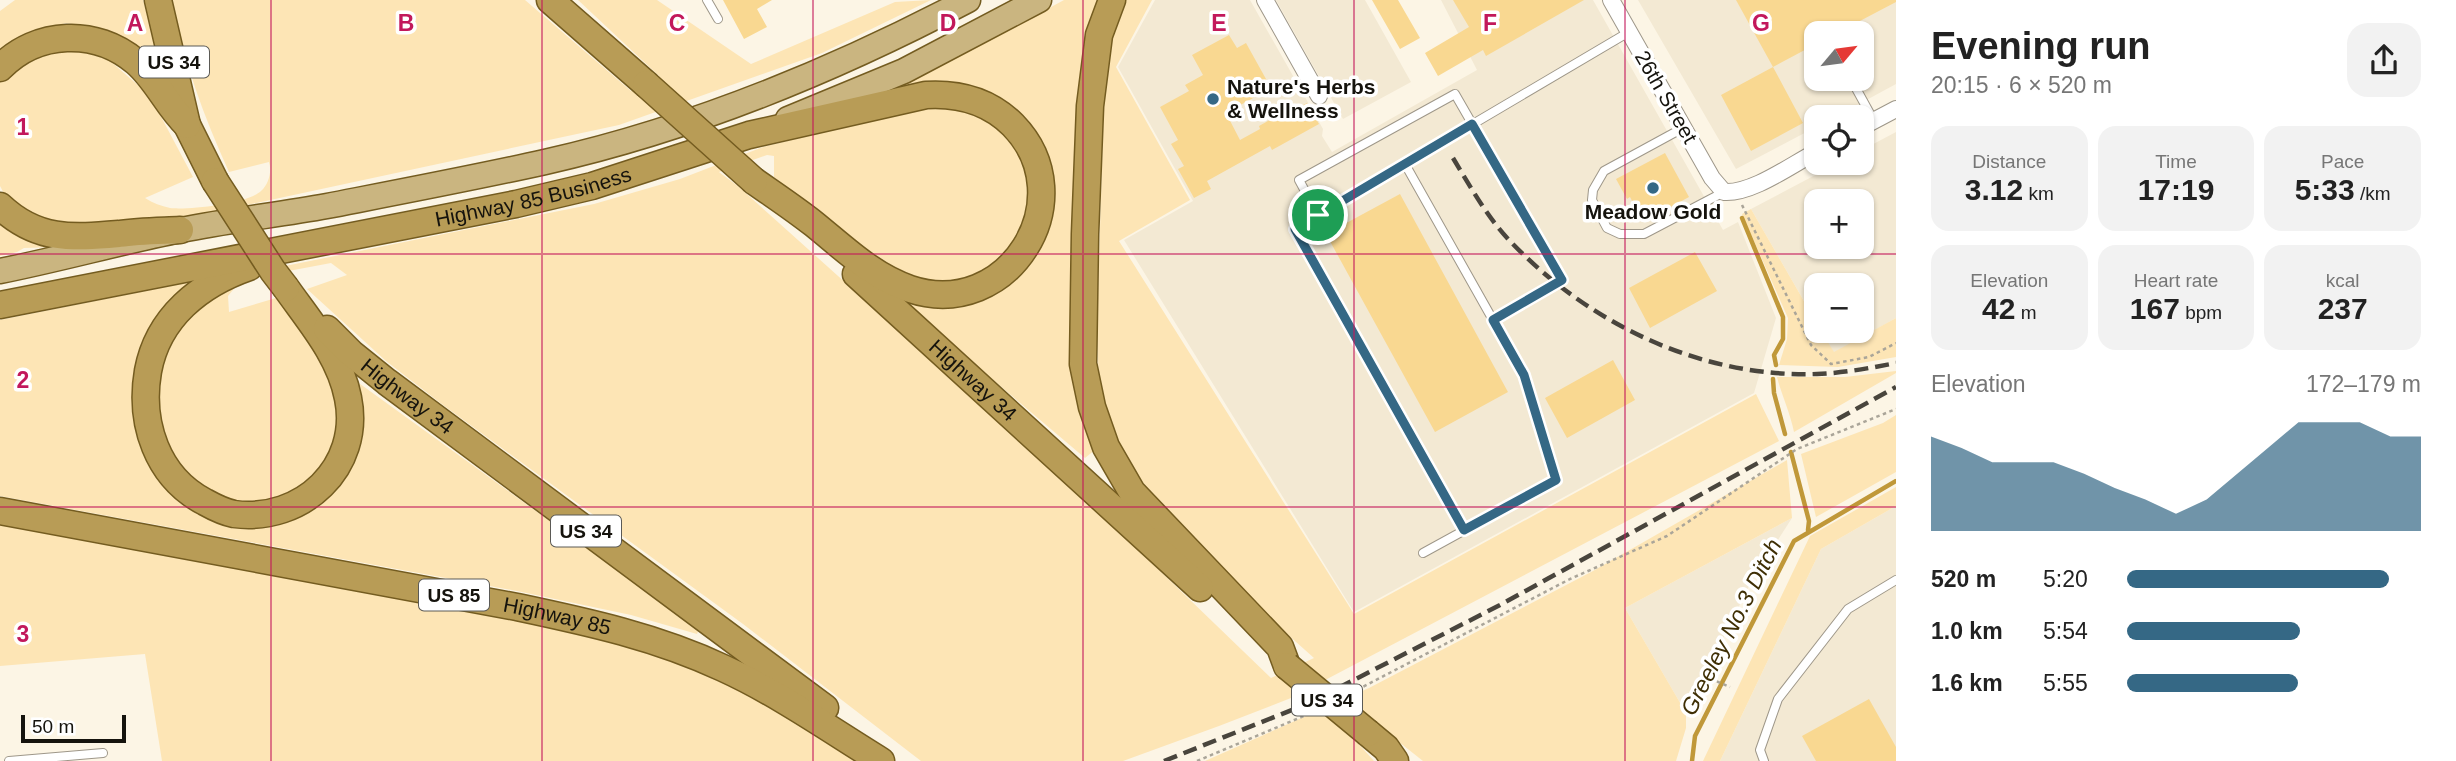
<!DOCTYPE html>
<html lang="en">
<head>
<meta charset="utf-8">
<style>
  :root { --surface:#fff; --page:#f2f2f2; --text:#222; --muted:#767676; --accent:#356885 }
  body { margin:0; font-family:Helvetica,sans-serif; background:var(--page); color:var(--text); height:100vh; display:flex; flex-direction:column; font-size:26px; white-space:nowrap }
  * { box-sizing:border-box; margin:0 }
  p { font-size:23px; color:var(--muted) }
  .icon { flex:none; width:38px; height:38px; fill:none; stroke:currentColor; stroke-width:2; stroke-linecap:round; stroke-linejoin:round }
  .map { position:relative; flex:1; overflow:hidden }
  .side { display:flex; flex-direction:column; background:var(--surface); width:560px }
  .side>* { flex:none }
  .needle { width:46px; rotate:61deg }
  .fabs { position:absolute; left:1804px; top:21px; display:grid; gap:14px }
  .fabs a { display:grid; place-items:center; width:70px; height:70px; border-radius:14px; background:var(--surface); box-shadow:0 2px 5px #0004; font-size:35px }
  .scale { position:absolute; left:21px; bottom:18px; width:105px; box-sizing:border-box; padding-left:7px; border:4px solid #15130d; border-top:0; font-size:19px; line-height:24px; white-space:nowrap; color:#15130d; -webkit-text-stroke:5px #fff; paint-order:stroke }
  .pin { position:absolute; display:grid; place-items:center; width:60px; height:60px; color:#fff; margin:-30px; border:4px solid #fff; border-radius:50%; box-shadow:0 2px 7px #0007 }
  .round { display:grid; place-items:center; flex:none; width:74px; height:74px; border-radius:21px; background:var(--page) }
  .head { display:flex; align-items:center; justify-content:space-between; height:119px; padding:0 35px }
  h1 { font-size:38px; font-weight:800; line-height:52px }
  .metrics { display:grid; grid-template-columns:repeat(3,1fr); gap:10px; height:119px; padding:7px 35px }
  .metrics div { display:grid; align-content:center; border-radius:18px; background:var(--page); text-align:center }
  .metrics b { font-size:30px; font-weight:800 }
  .metrics small { font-size:19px; font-weight:400 }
  .metrics p { font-size:19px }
  .chart { height:196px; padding:14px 35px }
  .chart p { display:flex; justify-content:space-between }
  .chart svg { width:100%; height:126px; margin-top:7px; fill:var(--accent); opacity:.7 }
  ul { padding:0 35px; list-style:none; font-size:23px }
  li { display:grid; grid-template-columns:112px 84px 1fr; align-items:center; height:52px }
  li i { height:18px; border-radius:9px; background:var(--accent) }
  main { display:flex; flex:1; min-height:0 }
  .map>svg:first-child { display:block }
</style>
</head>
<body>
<main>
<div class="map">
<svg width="1896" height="761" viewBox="0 0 1896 761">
  <rect width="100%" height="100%" fill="#fcf5e5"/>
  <path fill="#f3e9d3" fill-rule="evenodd" d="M 1155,0 L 1250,0 L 1323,129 L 1322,136 L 1332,152 L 1477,70 L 1441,0 L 1593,0 L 1723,230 L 1738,222 L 1776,318 L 1754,393 L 1354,612 L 1124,240 L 1193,201 L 1118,67 Z
    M 1276,0 L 1365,0 L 1411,82 L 1343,119 Z
    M 1638,0 L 1896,0 L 1896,84 L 1835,117 L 1816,117 L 1816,127 L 1736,169 ZM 1816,33 L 1862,33 L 1862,79 L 1816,79 Z
    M 1896,132 L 1896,318 L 1834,353 L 1821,331 L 1862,331 L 1862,285 L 1816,285 L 1816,322 L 1751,209 L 1838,163 L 1862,163 L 1862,150 ZM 1816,201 L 1862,201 L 1862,247 L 1816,247 Z
    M 1896,506 L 1896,761 L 1720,761 L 1821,549 Z
    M 1792,518 L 1751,582 L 1686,713 L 1625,608 Z"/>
  <path fill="#fde5b5" d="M 15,0 L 143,0 L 164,78 L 128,40 L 103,29 L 66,23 L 27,34 L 0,54 L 0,11 Z
    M 172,0 L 525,0 L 631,91 L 659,76 L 578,0 L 657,0 L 751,64 L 895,2 L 931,0 L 822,53 L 619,125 L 163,223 L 65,228 L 40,220 L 7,199 L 0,186 L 0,81 L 30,58 L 75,49 L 109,60 L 140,87 L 158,111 L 193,177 L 145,198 C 153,203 161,206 170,208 C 188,210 247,204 261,191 C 269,184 272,171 269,162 L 229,172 C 203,115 184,62 172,0 Z
    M 1064,0 L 1099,0 L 1089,37 L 1096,449 L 1085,458 L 906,306 L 911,297 L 933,304 L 1038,245 L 1027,124 L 897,89 L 896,86 L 946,59 L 949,62 Z
    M 1121,0 L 1152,0 L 1116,67 L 1190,200 L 1119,241 L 1354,614 L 1756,394 L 1779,441 L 1291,698 L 1219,726 L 1123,761 L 921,761 L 743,624 L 443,405 L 386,361 L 307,289 L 347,275 L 331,263 L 246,279 L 237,285 L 228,296 L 229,312 L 276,298 L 314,341 L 343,406 L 330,455 L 316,473 L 285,497 L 257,502 L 224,500 L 186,479 L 163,451 L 153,371 L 173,324 L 245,274 L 594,204 L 680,179 L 763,147 L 941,103 L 972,109 L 997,124 L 1017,143 L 1033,191 L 1018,241 L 978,277 L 954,287 L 878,267 L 774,177 L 774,156 L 767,155 L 719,172 L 739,187 L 1075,489 L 1271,678 L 1314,658 L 1240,592 L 1136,480 L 1115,437 L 1099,391 L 1097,327 L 1105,65 Z
    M 1751,209 L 1816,322 L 1816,331 L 1821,331 L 1834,352 L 1896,318 L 1896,357 L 1838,367 L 1779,365 L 1787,339 L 1788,318 L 1742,214 Z
    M 0,214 L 57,247 L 24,248 L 17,252 L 0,256 Z
    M 200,280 L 138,409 L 198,508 L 310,504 L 356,381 L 699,629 L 697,634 L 631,615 L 517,591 L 0,496 L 0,320 Z
    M 1896,371 L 1896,373 L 1794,432 C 1790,412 1782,396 1777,377 L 1845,377 Z
    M 1896,415 L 1896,472 L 1816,517 L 1801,454 L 1883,423 Z
    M 1787,460 L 1792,518 L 1625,608 L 1686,713 L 1686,728 L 1676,761 L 1423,761 L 1380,727 L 1355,740 L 1374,761 L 1205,761 L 1369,688 L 1593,571 Z
    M 1896,487 L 1896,506 L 1821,549 L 1720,761 L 1703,761 L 1810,536 Z
    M 0,522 L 390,593 L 608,640 L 705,670 L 866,761 L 162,761 L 145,654 L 0,666 Z"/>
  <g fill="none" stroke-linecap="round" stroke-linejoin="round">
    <path stroke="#c09839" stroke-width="4.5" d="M 1742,218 L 1783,317 L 1783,339 L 1774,355 L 1776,365
      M 1773,379 L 1774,393 L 1785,434
      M 1791,452 L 1809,521 L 1808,530
      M 1692,761 L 1695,736 L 1794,541 L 1896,481"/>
  </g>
  <path fill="#f9d891" d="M 723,0 L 772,0 L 757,9 L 767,27 L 744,39 Z
    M 1372,0 L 1398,0 L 1420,38 L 1400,49 Z
    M 1453,0 L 1584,0 L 1486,56 L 1483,50 L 1438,76 L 1425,53 L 1469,27 Z
    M 1736,0 L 1896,0 L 1896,2 L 1837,33 L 1816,33 L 1816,44 L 1773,67 Z
    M 1229,35 L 1237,48 L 1246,43 L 1271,88 L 1226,113 L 1240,140 L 1260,129 L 1259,126 L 1293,107 L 1294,110 L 1307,103 L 1319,124 L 1272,150 L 1270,146 L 1207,181 L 1211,189 L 1194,198 L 1178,169 L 1184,166 L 1171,144 L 1178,140 L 1160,107 L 1189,91 L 1185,85 L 1203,75 L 1192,55 Z
    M 1773,67 L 1803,123 L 1751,151 L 1721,95 Z
    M 1665,153 L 1689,197 L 1643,222 L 1630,197 L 1627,199 L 1616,179 Z
    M 1400,194 L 1508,392 L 1435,432 L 1326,234 Z
    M 1695,252 L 1717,291 L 1650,328 L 1629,288 Z
    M 1613,360 L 1635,400 L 1567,438 L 1545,398 Z
    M 1869,699 L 1896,747 L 1896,761 L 1816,761 L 1802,736 Z"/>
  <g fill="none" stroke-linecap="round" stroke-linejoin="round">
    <defs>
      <path id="service" d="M 707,0 L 718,19
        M 1852,81 L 1874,121
        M 1683,128 L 1604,171 L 1593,190 L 1592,200 L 1607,228 L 1620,234 L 1644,234 L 1724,192
        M 1405,164 L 1524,375 L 1556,480 L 1423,553
        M 1318,215 L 1299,180 L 1455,94 L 1562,280 L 1493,320
        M 1464,530 L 1295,229 L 1629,32
        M 9,761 L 103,753
        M 1764,761 L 1760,750 L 1778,699 L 1848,609 L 1896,580"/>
      <path id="minor" d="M 1265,0 L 1319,96
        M 1611,0 L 1712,178 L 1724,192 C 1752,194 1791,165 1816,152
        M 1862,127 L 1896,109"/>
      <path id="primary" d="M 788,119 L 904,71 L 1039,0
        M 0,271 C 61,259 120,242 181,230 C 229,220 278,215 327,206 C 399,192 473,178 545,162 C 692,129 835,70 968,0"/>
      <g id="trunk">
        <path d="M 158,0 L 187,125 L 215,181"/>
        <path d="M 550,0 L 646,84"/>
        <path d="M 1112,0 L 1099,35 L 1090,106 L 1085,234 L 1083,364 L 1092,407 L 1106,447 L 1132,492 L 1280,647 L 1287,666"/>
        <path d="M 0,68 C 37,30 96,28 136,62 C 157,80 167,106 187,125"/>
        <path d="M 0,206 C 37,241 72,238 119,234 C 139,231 160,231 180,230"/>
        <path d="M 249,267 C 200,284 158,317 148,371 C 139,423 157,477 205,502 C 214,507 224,512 234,514 C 302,523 362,467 348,398 C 340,356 310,322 286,288"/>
        <path id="s1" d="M 856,274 L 1200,588"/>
        <path id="s2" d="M 0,305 L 516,204 L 592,186 L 749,135 L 926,95 C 959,93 989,101 1013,125 C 1085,199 1008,322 910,289 C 872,276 845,249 814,224 C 795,209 774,195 754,181"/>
        <path id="s3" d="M 327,329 L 351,353 L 387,382 L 825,708"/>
        <path id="s4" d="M 0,511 L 517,607 C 588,622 657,637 723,668 C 778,693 829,729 881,761"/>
        <path d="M 1368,733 L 1386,748 L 1395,761"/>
      </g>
    </defs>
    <use href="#service" stroke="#9e9789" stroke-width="10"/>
    <use href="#minor" stroke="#9e9789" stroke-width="18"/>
    <use href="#primary" stroke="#745c20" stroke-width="27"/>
    <use href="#trunk" stroke="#745c20" stroke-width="29"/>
    <path stroke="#aaa599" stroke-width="2.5" stroke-dasharray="3.5 3.5" stroke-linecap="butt" d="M 1742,205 L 1811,345 L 1831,364 L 1869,357 L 1896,343
      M 1704,676 L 1730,687
      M 1351,693 L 1570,579 L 1667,536 L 1797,449 L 1896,409
      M 1197,761 L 1311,713"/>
    <use href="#service" stroke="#fff" stroke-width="8"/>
    <use href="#minor" stroke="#fff" stroke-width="16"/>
    <use href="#primary" stroke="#cab580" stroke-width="24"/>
    <use href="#trunk" stroke="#b89c56" stroke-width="26"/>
    <path stroke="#49453d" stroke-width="4.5" stroke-dasharray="14 7" stroke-linecap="butt" d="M 1453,158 C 1470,186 1487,217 1510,241 C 1589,324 1701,378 1817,374 C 1844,373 1870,368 1896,363
      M 1164,761 L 1307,704 L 1500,605 L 1896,387"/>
    <defs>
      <path id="trunk-bridge" d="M 646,84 L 754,181
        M 215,181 L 273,271 L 286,288
        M 1287,666 L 1368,733"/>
    </defs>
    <use href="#trunk-bridge" stroke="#745c20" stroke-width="29" stroke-linecap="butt"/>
    <use href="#trunk-bridge" stroke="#b89c56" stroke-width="26"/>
  </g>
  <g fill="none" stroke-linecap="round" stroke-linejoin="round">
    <defs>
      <path id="route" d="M 1472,124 L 1562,280 L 1493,320 L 1524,375 L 1556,480 L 1464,530 L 1295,229 Z"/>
    </defs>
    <use href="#route" stroke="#fff" stroke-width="14"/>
    <use href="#route" stroke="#356885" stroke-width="9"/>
  </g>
  <path fill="none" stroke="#c2185b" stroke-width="2" stroke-opacity="0.55" d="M 271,0 L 271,761M 542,0 L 542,761M 813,0 L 813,761M 1083,0 L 1083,761M 1354,0 L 1354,761M 1625,0 L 1625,761M 0,254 L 1896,254M 0,507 L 1896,507"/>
  <g fill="#356885" stroke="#fff" stroke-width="2.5">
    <circle cx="1213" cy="99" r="7"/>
    <circle cx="1653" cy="188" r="7"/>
  </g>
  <g text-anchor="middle" stroke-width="7" stroke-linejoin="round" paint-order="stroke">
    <g fill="#fff" stroke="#5b5a56" stroke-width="2">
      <rect x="139" y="46.5" width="70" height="31" rx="5"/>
      <rect x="551" y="515.5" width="70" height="31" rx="5"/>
      <rect x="419" y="579.5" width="70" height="31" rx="5"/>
      <rect x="1292" y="684.5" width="70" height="31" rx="5"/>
    </g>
    <g font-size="19" font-weight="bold" fill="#15130d">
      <text x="174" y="69">US 34</text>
      <text x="586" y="538">US 34</text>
      <text x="454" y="602">US 85</text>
      <text x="1327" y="707">US 34</text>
    </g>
    <g font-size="21" font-weight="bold" fill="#15130d" stroke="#fff" text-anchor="start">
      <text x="1227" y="94">Nature's Herbs<tspan x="1227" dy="24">&amp; Wellness</tspan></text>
      <text x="1653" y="219" text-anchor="middle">Meadow Gold</text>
    </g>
    <g font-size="21" fill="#15130d" stroke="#fff">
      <text transform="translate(1666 97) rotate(60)" y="7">26th Street</text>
      <text dy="7" stroke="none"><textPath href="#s2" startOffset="544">Highway 85 Business</textPath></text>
      <text dy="7" stroke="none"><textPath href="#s1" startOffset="158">Highway 34</textPath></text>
      <text dy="7" stroke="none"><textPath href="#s3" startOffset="105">Highway 34</textPath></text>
      <text dy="7" stroke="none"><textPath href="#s4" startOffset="567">Highway 85</textPath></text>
    </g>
    <g font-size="23" font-style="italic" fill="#3f2f05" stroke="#fff">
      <text transform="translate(1731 627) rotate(-63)" y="8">Greeley No.3 Ditch</text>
    </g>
  </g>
  <g font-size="23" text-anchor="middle" font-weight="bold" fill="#c2185b" stroke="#fff" stroke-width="7" stroke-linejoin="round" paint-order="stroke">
    <text x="135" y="31">A</text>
    <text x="406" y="31">B</text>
    <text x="677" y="31">C</text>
    <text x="948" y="31">D</text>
    <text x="1219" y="31">E</text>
    <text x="1490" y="31">F</text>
    <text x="1761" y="31">G</text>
    <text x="23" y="135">1</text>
    <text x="23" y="388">2</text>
    <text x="23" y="642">3</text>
  </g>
</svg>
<div class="fabs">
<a><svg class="needle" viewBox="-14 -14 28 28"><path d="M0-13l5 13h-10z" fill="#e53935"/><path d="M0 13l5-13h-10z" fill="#767676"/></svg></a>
<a><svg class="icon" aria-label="locate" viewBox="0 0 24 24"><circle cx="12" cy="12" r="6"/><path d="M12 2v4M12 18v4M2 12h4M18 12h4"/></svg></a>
<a>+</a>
<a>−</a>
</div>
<div class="scale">50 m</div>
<div class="pin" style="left:1318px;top:215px;background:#1e9e55"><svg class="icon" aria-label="arrive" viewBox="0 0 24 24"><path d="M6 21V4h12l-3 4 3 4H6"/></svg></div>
</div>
<section class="side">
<div class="head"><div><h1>Evening run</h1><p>20:15 · 6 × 520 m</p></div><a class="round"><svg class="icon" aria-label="share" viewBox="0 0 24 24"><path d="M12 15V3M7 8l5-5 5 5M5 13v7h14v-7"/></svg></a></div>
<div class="metrics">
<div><p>Distance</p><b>3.12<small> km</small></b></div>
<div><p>Time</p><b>17:19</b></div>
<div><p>Pace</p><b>5:33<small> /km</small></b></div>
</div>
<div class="metrics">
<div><p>Elevation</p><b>42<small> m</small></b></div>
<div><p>Heart rate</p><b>167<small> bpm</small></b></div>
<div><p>kcal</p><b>237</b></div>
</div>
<div class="chart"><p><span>Elevation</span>172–179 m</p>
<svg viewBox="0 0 160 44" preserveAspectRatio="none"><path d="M0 44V11L10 15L20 20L30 20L40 20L50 24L60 29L70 33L80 38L90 33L100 24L110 15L120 6L130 6L140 6L150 11L160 11V44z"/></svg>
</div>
<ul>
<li><b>520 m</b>5:20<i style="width:89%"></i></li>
<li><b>1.0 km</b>5:54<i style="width:59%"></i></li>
<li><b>1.6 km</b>5:55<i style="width:58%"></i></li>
</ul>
</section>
</main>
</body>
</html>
